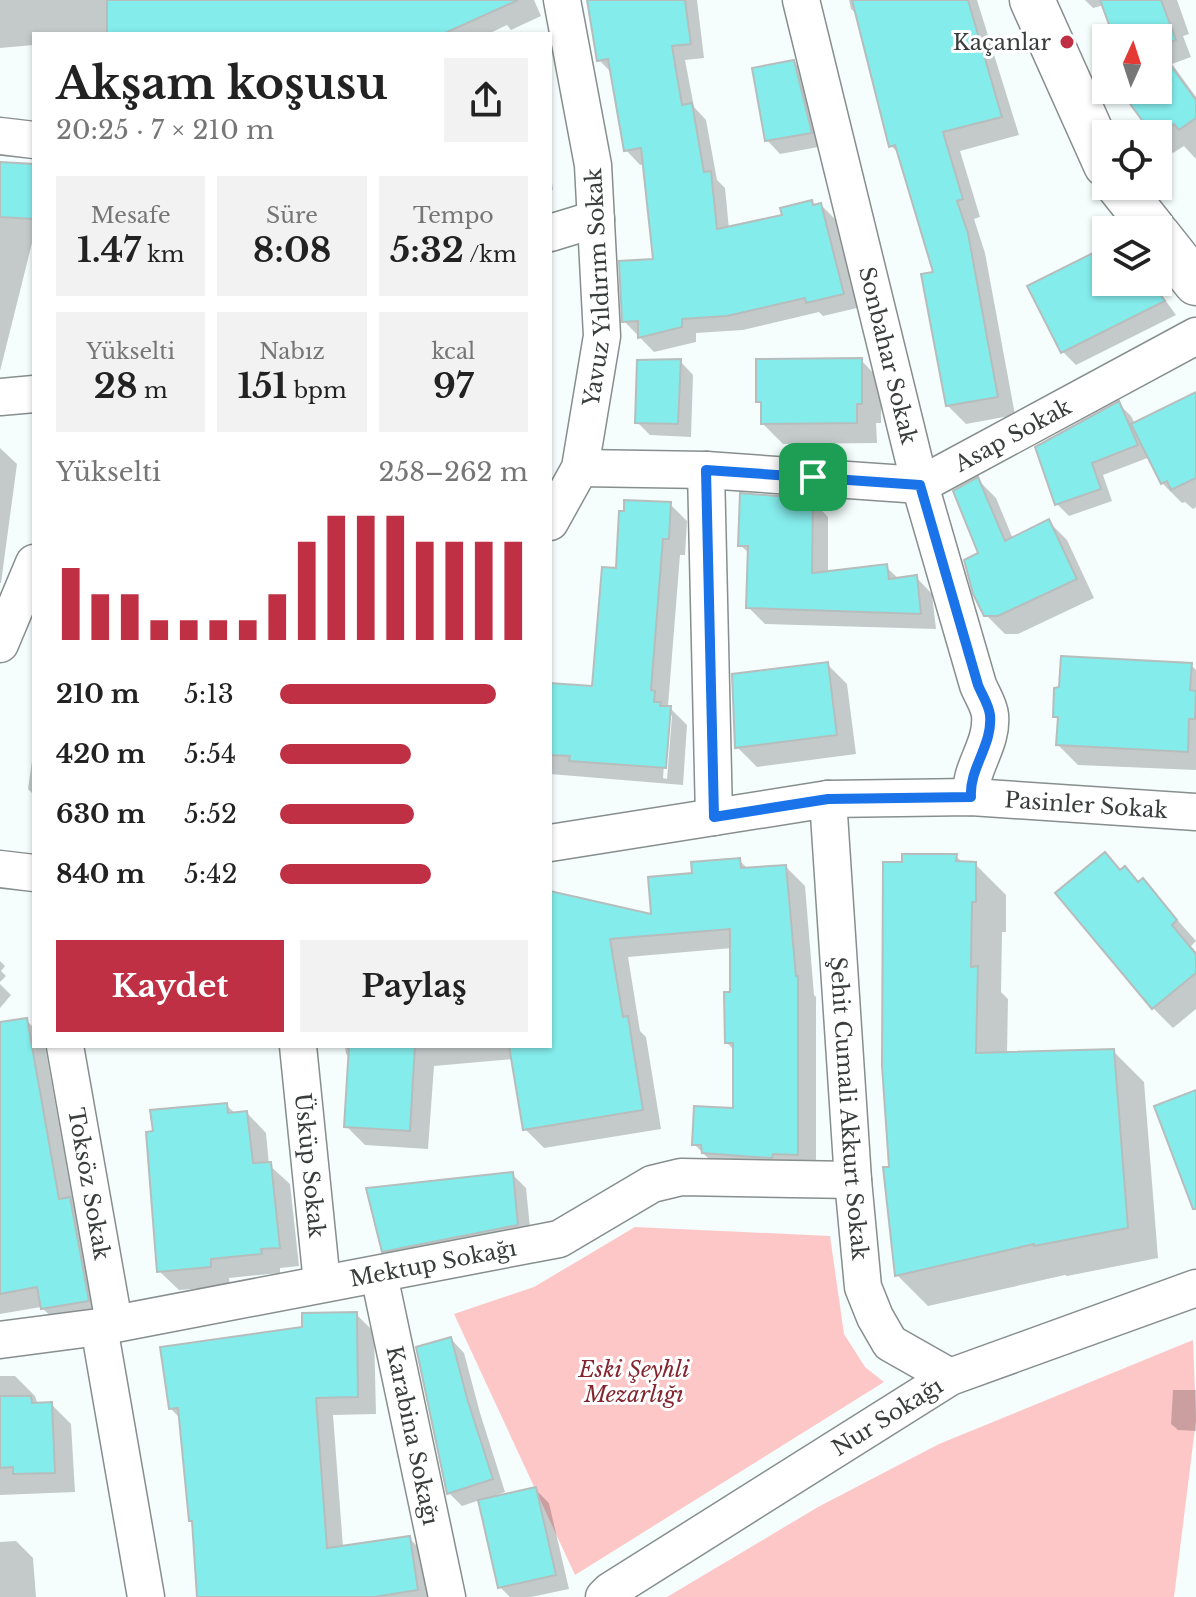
<!DOCTYPE html>
<html lang="tr">
<head>
<meta charset="utf-8">
<style>
  :root { --surface:#fff; --page:#f2f2f2; --text:#222; --muted:#767676; --accent:#c03044 }
  body { margin:0; font-family:"Libre Baskerville",serif; background:var(--page); color:var(--text); height:100vh; display:flex; flex-direction:column; font-size:30px; white-space:nowrap }
  * { box-sizing:border-box; margin:0 }
  p { font-size:26px; color:var(--muted) }
  .icon { flex:none; width:44px; height:44px; fill:none; stroke:currentColor; stroke-width:2; stroke-linecap:round; stroke-linejoin:round }
  .map { position:relative; flex:1; overflow:hidden }
  .drawer { position:absolute; left:32px; top:32px; width:520px; height:1016px; display:flex; flex-direction:column; background:var(--surface); border-radius:0px; box-shadow:0 2px 6px #0004 }
  .drawer>* { flex:none }
  .needle { width:52px; rotate:3deg }
  .fabs { position:absolute; left:1092px; top:24px; display:grid; gap:16px }
  .fabs a { display:grid; place-items:center; width:80px; height:80px; border-radius:0px; background:var(--surface); box-shadow:0 2px 6px #0004; font-size:40px }
  .pin { position:absolute; display:grid; place-items:center; width:68px; height:68px; color:#fff; margin:-34px; border-radius:16px; box-shadow:0 4px 12px #0006 }
  .round { display:grid; place-items:center; flex:none; width:84px; height:84px; border-radius:0px; background:var(--page) }
  .head { display:flex; align-items:center; justify-content:space-between; height:136px; padding:0 24px }
  h1 { font-size:44px; font-weight:700; line-height:60px }
  .metrics { display:grid; grid-template-columns:repeat(3,1fr); gap:12px; height:136px; padding:8px 24px }
  .metrics div { display:grid; align-content:center; border-radius:0px; background:var(--page); text-align:center }
  .metrics b { font-size:34px; font-weight:700 }
  .metrics small { font-size:22px; font-weight:400 }
  .metrics p { font-size:22px }
  .chart { height:224px; padding:16px 24px }
  .chart p { display:flex; justify-content:space-between }
  .chart svg { width:100%; height:144px; margin-top:8px; stroke:var(--accent); stroke-width:6 }
  .cta { display:flex; gap:16px; margin-top:auto; padding:16px 24px }
  .cta a { flex:1; height:92px; border-radius:0px; background:var(--accent); color:#fff; font-size:32px; font-weight:700; line-height:92px; text-align:center }
  .cta a+a { background:var(--page); color:var(--text) }
  ul { padding:0 24px; list-style:none; font-size:26px }
  li { display:grid; grid-template-columns:128px 96px 1fr; align-items:center; height:60px }
  li i { height:20px; border-radius:10px; background:var(--accent) }
  .map>svg:first-child { display:block }
</style>
</head>
<body>
<div class="map">
<svg width="1196" height="1597" viewBox="0 0 1196 1597">
  <rect width="100%" height="100%" fill="#f5fdfd"/>
  <path fill="#fec7c7" d="M 635,1227 L 830,1236 L 844,1334 L 865,1367 L 884,1382 L 575,1575 L 454,1314 L 534,1287 Z
    M 1193,1340 L 1196,1420 L 1174,1597 L 667,1597 L 818,1507 L 939,1444 Z"/>
  <path fill="#0003" fill-rule="evenodd" d="M 0,0 L 534,0 L 541,16 L 511,30 L 507,25 L 488,34 L 34,34 L 34,45 L 0,48 Z
    M 589,0 L 697,0 L 704,58 L 685,60 L 694,107 L 706,120 L 717,180 L 725,188 L 729,229 L 785,216 L 812,202 L 815,206 L 821,205 L 835,219 L 857,308 L 823,316 L 819,312 L 743,330 L 696,333 L 696,342 L 654,352 L 624,321 L 655,261 L 645,164 L 640,165 L 626,150 L 613,74 L 599,60 Z
    M 849,0 L 977,0 L 1019,135 L 960,151 L 980,217 L 974,219 L 985,253 L 1015,415 L 966,424 L 947,405 L 936,273 L 900,154 L 891,146 L 858,15 L 851,9 Z
    M 1085,0 L 1177,0 L 1189,34 L 1183,36 L 1191,57 L 1172,64 L 1196,97 L 1196,159 L 1184,146 L 1173,153 L 1158,138 L 1158,134 L 1123,90 L 1158,90 L 1158,38 L 1116,38 L 1104,5 L 1093,8 Z
    M 794,62 L 807,76 L 824,146 L 780,154 L 767,140 Z
    M 0,164 L 34,166 L 34,235 L 0,371 Z
    M 550,167 L 553,190 L 550,191 Z
    M 1096,254 L 1103,260 L 1106,259 L 1106,282 L 1152,282 L 1176,315 L 1076,365 L 1063,352 Z
    M 861,360 L 881,381 L 881,423 L 876,423 L 877,443 L 783,444 L 763,424 L 763,405 L 758,401 Z
    M 680,361 L 693,375 L 691,437 L 650,435 L 637,422 Z
    M 1196,394 L 1196,507 L 1193,509 L 1185,502 L 1182,503 L 1162,483 L 1150,457 L 1103,475 L 1112,501 L 1069,516 L 1057,504 L 1038,448 L 1119,404 L 1131,416 L 1135,424 Z
    M 0,448 L 17,464 L 1,583 L 0,583 Z
    M 978,480 L 996,498 L 1013,539 L 1049,522 L 1067,540 L 1094,598 L 1018,634 L 1005,634 L 986,615 Z
    M 812,500 L 828,517 L 828,573 L 886,567 L 899,579 L 916,577 L 932,594 L 936,629 L 765,624 L 748,607 L 750,554 L 740,545 Z
    M 670,504 L 687,521 L 685,555 L 680,555 L 668,706 L 687,725 L 683,785 L 550,774 L 550,685 L 594,688 L 618,571 ZM 668,712 L 672,716 L 667,779 L 663,778 Z
    M 827,664 L 847,684 L 856,754 L 757,767 L 737,747 Z
    M 1191,665 L 1196,670 L 1196,770 L 1078,765 L 1058,745 L 1059,721 L 1055,716 Z
    M 34,747 L 34,795 L 28,789 Z
    M 1105,855 L 1122,871 L 1125,868 L 1140,883 L 1143,881 L 1196,941 L 1191,946 L 1196,952 L 1196,1009 L 1173,1028 L 1153,1008 Z
    M 956,856 L 963,863 L 975,864 L 1006,895 L 1006,932 L 1002,932 L 1001,992 L 1008,999 L 1007,1054 L 1113,1051 L 1144,1082 L 1158,1258 L 1067,1276 L 1065,1275 L 928,1306 L 897,1275 L 891,1168 Z
    M 739,860 L 749,870 L 786,867 L 805,886 L 814,995 L 816,997 L 816,1174 L 713,1163 L 694,1144 L 735,1110 L 735,1051 L 727,1043 L 732,994 L 732,948 L 628,957 L 640,1031 L 646,1037 L 661,1129 L 544,1148 L 525,1129 L 514,1059 L 434,1066 L 428,1149 L 365,1145 L 346,1126 L 350,1058 L 346,1054 L 345,1046 L 550,1046 L 550,893 L 653,917 L 694,875 Z
    M 0,961 L 5,966 L 1,971 L 6,976 L 0,982 Z
    M 0,984 L 11,995 L 0,1008 Z
    M 26,1020 L 34,1028 L 34,1046 L 45,1046 L 73,1202 L 87,1216 L 105,1318 L 60,1325 L 41,1307 L 0,1314 L 0,1024 Z
    M 226,1105 L 236,1114 L 247,1113 L 266,1133 L 269,1165 L 290,1184 L 299,1266 L 280,1268 L 280,1273 L 229,1278 L 230,1286 L 179,1290 L 159,1271 Z
    M 512,1174 L 526,1188 L 531,1238 L 397,1264 L 384,1250 Z
    M 356,1314 L 374,1332 L 376,1414 L 333,1415 L 343,1547 L 409,1538 L 427,1556 L 433,1597 L 199,1597 L 194,1524 L 191,1520 L 181,1419 L 171,1409 L 304,1329 Z
    M 451,1339 L 464,1353 L 480,1413 L 505,1492 L 497,1495 L 498,1498 L 535,1489 L 549,1503 L 569,1589 L 531,1597 L 510,1597 L 500,1587 L 480,1500 L 462,1506 L 449,1493 Z
    M 0,1376 L 15,1376 L 35,1396 L 38,1405 L 51,1404 L 71,1424 L 75,1492 L 0,1495 Z
    M 1173,1390 L 1196,1390 L 1196,1431 L 1178,1430 L 1171,1424 Z
    M 16,1541 L 33,1558 L 36,1597 L 0,1597 L 0,1542 Z"/>
  <path fill="#84eceb" stroke="#b6bdbd" stroke-width="2" d="M 107,0 L 518,0 L 443,34 L 107,34 Z
    M 587,0 L 685,0 L 691,44 L 672,46 L 682,105 L 692,103 L 704,172 L 711,171 L 717,229 L 782,215 L 780,208 L 812,200 L 813,205 L 821,203 L 844,294 L 806,303 L 805,298 L 727,316 L 682,319 L 682,327 L 638,338 L 638,321 L 622,322 L 619,261 L 653,259 L 641,148 L 624,151 L 608,59 L 597,61 Z
    M 852,0 L 968,0 L 1002,117 L 943,132 L 963,199 L 957,201 L 968,233 L 998,397 L 946,406 L 921,274 L 933,272 L 895,145 L 889,147 Z
    M 1100,0 L 1161,0 L 1176,40 L 1158,47 L 1158,38 L 1114,38 Z
    M 1158,48 L 1196,100 L 1196,118 L 1179,130 L 1174,124 L 1158,136 L 1152,134 L 1120,90 L 1158,90 Z
    M 794,60 L 812,133 L 765,141 L 752,68 Z
    M 0,162 L 34,164 L 34,219 L 0,217 Z
    M 1097,251 L 1106,268 L 1106,282 L 1151,282 L 1165,301 L 1061,353 L 1027,286 Z
    M 862,358 L 862,404 L 857,404 L 857,423 L 761,424 L 761,402 L 756,402 L 756,359 Z
    M 681,359 L 678,424 L 635,423 L 637,360 Z
    M 1196,392 L 1196,478 L 1171,490 L 1167,481 L 1161,484 L 1131,424 Z
    M 1119,401 L 1138,445 L 1092,463 L 1101,489 L 1055,505 L 1035,447 Z
    M 978,477 L 1005,541 L 1049,519 L 1077,579 L 998,616 L 984,616 L 973,594 L 964,560 L 978,553 L 953,491 Z
    M 740,493 L 813,499 L 812,573 L 887,564 L 889,579 L 917,575 L 921,614 L 746,608 L 748,546 L 738,546 Z
    M 624,500 L 671,502 L 669,539 L 663,539 L 651,690 L 655,691 L 654,702 L 661,702 L 660,706 L 671,706 L 666,768 L 569,761 L 570,756 L 550,755 L 550,683 L 592,686 L 602,567 L 616,568 L 619,511 L 624,511 Z
    M 1061,656 L 1192,663 L 1190,690 L 1196,691 L 1195,719 L 1189,719 L 1188,752 L 1056,745 L 1058,717 L 1053,717 L 1054,688 L 1059,687 Z
    M 828,662 L 837,735 L 735,748 L 732,674 Z
    M 1105,852 L 1120,870 L 1125,866 L 1138,882 L 1143,878 L 1177,920 L 1172,925 L 1196,954 L 1196,973 L 1152,1009 L 1055,893 Z
    M 902,854 L 957,854 L 956,861 L 976,862 L 976,902 L 972,902 L 971,967 L 978,966 L 976,1053 L 1114,1049 L 1128,1228 L 1034,1246 L 1034,1244 L 895,1276 L 883,1167 L 889,1167 L 882,1066 L 883,862 L 902,862 Z
    M 740,858 L 741,868 L 786,865 L 796,976 L 798,976 L 798,1155 L 773,1154 L 772,1158 L 754,1157 L 702,1153 L 701,1145 L 692,1145 L 694,1106 L 733,1108 L 733,1043 L 725,1043 L 724,992 L 730,992 L 730,929 L 610,939 L 623,1017 L 628,1016 L 643,1110 L 523,1130 L 509,1046 L 550,1046 L 550,891 L 651,914 L 648,877 L 692,873 L 691,862 Z
    M 27,1018 L 59,1199 L 70,1197 L 89,1301 L 41,1309 L 37,1287 L 0,1294 L 0,1022 Z
    M 349,1046 L 415,1046 L 410,1131 L 344,1127 Z
    M 1196,1090 L 1196,1209 L 1193,1209 L 1154,1106 Z
    M 227,1103 L 228,1113 L 247,1111 L 253,1163 L 271,1162 L 280,1248 L 261,1249 L 262,1254 L 211,1259 L 211,1267 L 157,1272 L 146,1132 L 153,1131 L 150,1110 Z
    M 513,1172 L 518,1225 L 382,1252 L 366,1188 Z
    M 357,1312 L 358,1397 L 316,1398 L 327,1548 L 410,1536 L 418,1590 L 374,1597 L 197,1597 L 192,1521 L 189,1521 L 178,1408 L 169,1409 L 160,1347 L 302,1327 L 302,1313 Z
    M 451,1337 L 467,1398 L 493,1479 L 447,1494 L 416,1347 Z
    M 0,1396 L 31,1396 L 32,1403 L 52,1402 L 55,1473 L 13,1474 L 13,1467 L 0,1468 Z
    M 536,1487 L 556,1575 L 498,1588 L 478,1500 Z"/>
  <g fill="none" stroke-linecap="round" stroke-linejoin="round">
    <defs>
      <g id="minor">
        <path id="s1" d="M 801,0 L 920,485 L 978,685 C 982,695 989,705 990,715 C 993,745 969,768 971,797"/>
        <path d="M 0,136 L 34,140"/>
        <path d="M 550,233 L 596,219"/>
        <path d="M 0,397 L 34,394"/>
        <path id="s2" d="M 580,468 L 706,470 L 920,485 L 1196,336"/>
        <path d="M 706,470 L 714,817"/>
        <path id="s3" d="M 550,522 L 580,468 L 602,336 L 593,165 L 562,0"/>
        <path d="M 0,644 L 34,563"/>
        <path id="s4" d="M 828,799 L 853,1180 L 863,1287 L 875,1317 L 890,1343 L 950,1377"/>
        <path id="s5" d="M 550,843 L 828,799 L 971,797 L 1196,812"/>
        <path d="M 0,869 L 34,873"/>
        <path id="s6" d="M 65,1046 L 114,1323"/>
        <path id="s7" d="M 298,1046 L 322,1283"/>
        <path id="s8" d="M 379,1275 L 447,1597"/>
        <path d="M 99,1327 L 146,1597"/>
        <path id="s9" d="M 0,1340 L 99,1327 L 559,1239 L 652,1184 L 681,1177 L 853,1180"/>
        <path id="s10" d="M 604,1597 L 610,1591 L 950,1377 L 1196,1288"/>
      </g>
      <path id="tertiary" d="M 1032,0 L 1106,165
        M 1119,186 L 1154,230
        M 1158,235 L 1196,283"/>
    </defs>
    <use href="#minor" stroke="#878e8d" stroke-width="39"/>
    <use href="#tertiary" stroke="#878e8d" stroke-width="47"/>
    <use href="#minor" stroke="#fff" stroke-width="36"/>
    <use href="#tertiary" stroke="#fff" stroke-width="44"/>
  </g>
  <g fill="none" stroke-linecap="round" stroke-linejoin="round">
    <defs>
      <path id="route" d="M 706,470 L 920,485 L 978,685 C 982,695 989,705 990,715 C 993,745 969,768 971,797 L 828,799 L 714,817 Z"/>
    </defs>
    <use href="#route" stroke="#fff" stroke-width="16"/>
    <use href="#route" stroke="#1a73e8" stroke-width="10"/>
  </g>
  <circle fill="#c03044" stroke="#fff" stroke-width="3" cx="1067" cy="42" r="8"/>
  <g text-anchor="middle" stroke-width="6" stroke-linejoin="round" paint-order="stroke">
    <g font-size="22" fill="#3a3d3d" stroke="#fff" text-anchor="end">
      <text x="1051" y="50">Kaçanlar</text>
    </g>
    <g font-size="22" fill="#3a3d3d" stroke="#fff">
      <text dy="8" stroke="none"><textPath href="#s3" startOffset="244">Yavuz Yıldırım Sokak</textPath></text>
      <text dy="8" stroke="none"><textPath href="#s1" startOffset="366">Sonbahar Sokak</textPath></text>
      <text dy="8" stroke="none"><textPath href="#s2" startOffset="446">Asap Sokak</textPath></text>
      <text dy="8" stroke="none"><textPath href="#s5" startOffset="540">Pasinler Sokak</textPath></text>
      <text dy="8" stroke="none"><textPath href="#s4" startOffset="310">Şehit Cumali Akkurt Sokak</textPath></text>
      <text dy="8" stroke="none"><textPath href="#s7" startOffset="120">Üsküp Sokak</textPath></text>
      <text dy="8" stroke="none"><textPath href="#s6" startOffset="140">Toksöz Sokak</textPath></text>
      <text dy="8" stroke="none"><textPath href="#s9" startOffset="440">Mektup Sokağı</textPath></text>
      <text dy="8" stroke="none"><textPath href="#s10" startOffset="336">Nur Sokağı</textPath></text>
      <text dy="8" stroke="none"><textPath href="#s8" startOffset="164">Karabina Sokağı</textPath></text>
    </g>
    <g font-size="22" font-style="italic" fill="#832630" stroke="#fff">
      <text x="634" y="1377">Eski Şeyhli<tspan x="634" dy="25">Mezarlığı</tspan></text>
    </g>
  </g>
</svg>
<div class="fabs">
<a><svg class="needle" viewBox="-14 -14 28 28"><path d="M0-13l5 13h-10z" fill="#e53935"/><path d="M0 13l5-13h-10z" fill="#767676"/></svg></a>
<a><svg class="icon" aria-label="locate" viewBox="0 0 24 24"><circle cx="12" cy="12" r="6"/><path d="M12 2v4M12 18v4M2 12h4M18 12h4"/></svg></a>
<a><svg class="icon" aria-label="layers" viewBox="0 0 24 24"><path d="M12 4l9 5-9 5-9-5zM3 14l9 5 9-5"/></svg></a>
</div>
<div class="pin" style="left:813px;top:477px;background:#1e9e55"><svg class="icon" aria-label="arrive" viewBox="0 0 24 24"><path d="M6 21V4h12l-3 4 3 4H6"/></svg></div>
<section class="drawer">
<div class="head"><div><h1>Akşam koşusu</h1><p>20:25 · 7 × 210 m</p></div><a class="round"><svg class="icon" aria-label="share" viewBox="0 0 24 24"><path d="M12 15V3M7 8l5-5 5 5M5 13v7h14v-7"/></svg></a></div>
<div class="metrics">
<div><p>Mesafe</p><b>1.47<small> km</small></b></div>
<div><p>Süre</p><b>8:08</b></div>
<div><p>Tempo</p><b>5:32<small> /km</small></b></div>
</div>
<div class="metrics">
<div><p>Yükselti</p><b>28<small> m</small></b></div>
<div><p>Nabız</p><b>151<small> bpm</small></b></div>
<div><p>kcal</p><b>97</b></div>
</div>
<div class="chart"><p><span>Yükselti</span>258–262 m</p>
<svg viewBox="0 0 160 44" preserveAspectRatio="none"><path d="M5 44V22M15 44V30M25 44V30M35 44V38M45 44V38M55 44V38M65 44V38M75 44V30M85 44V14M95 44V6M105 44V6M115 44V6M125 44V14M135 44V14M145 44V14M155 44V14"/></svg>
</div>
<ul>
<li><b>210 m</b>5:13<i style="width:87%"></i></li>
<li><b>420 m</b>5:54<i style="width:53%"></i></li>
<li><b>630 m</b>5:52<i style="width:54%"></i></li>
<li><b>840 m</b>5:42<i style="width:61%"></i></li>
</ul>
<div class="cta"><a>Kaydet</a><a>Paylaş</a></div>
</section>
</div>
</body>
</html>
